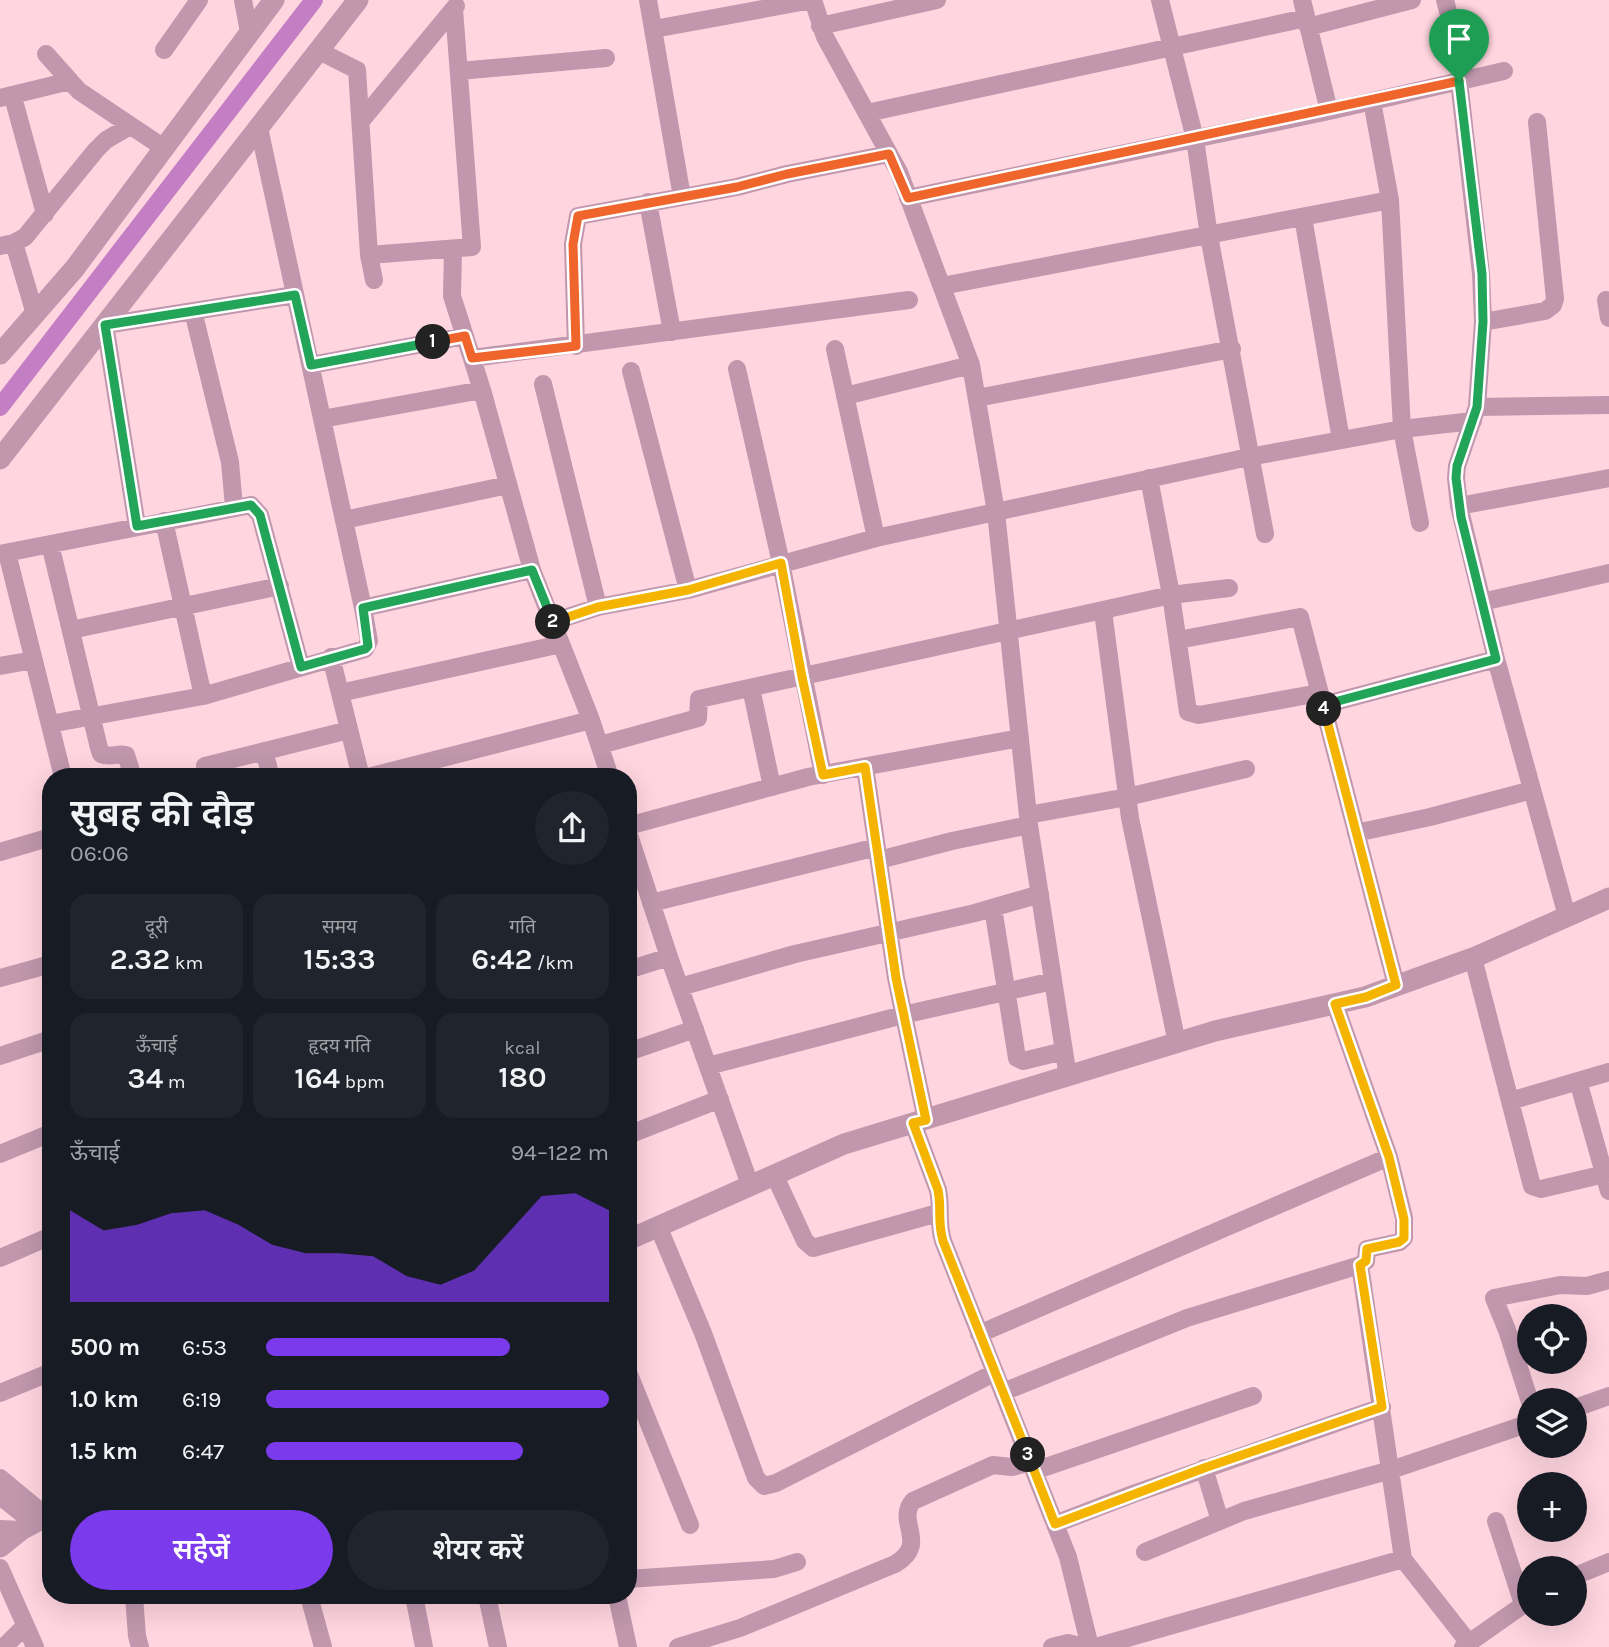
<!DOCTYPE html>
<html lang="hi">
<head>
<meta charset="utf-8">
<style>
  :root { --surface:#171b24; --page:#20242c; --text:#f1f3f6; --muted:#9ea1a6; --accent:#7c3aed }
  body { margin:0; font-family:Karla,"Noto Sans Devanagari",sans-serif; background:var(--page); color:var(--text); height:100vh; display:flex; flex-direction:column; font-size:26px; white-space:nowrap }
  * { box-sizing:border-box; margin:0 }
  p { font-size:23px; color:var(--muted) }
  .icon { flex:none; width:38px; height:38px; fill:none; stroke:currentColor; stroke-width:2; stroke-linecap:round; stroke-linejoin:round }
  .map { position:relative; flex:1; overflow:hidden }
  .side { position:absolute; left:42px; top:768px; width:595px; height:836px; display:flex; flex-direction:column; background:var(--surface); border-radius:28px; box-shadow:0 7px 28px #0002 }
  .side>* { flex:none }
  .tools { position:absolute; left:1517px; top:1304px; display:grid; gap:14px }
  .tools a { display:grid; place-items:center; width:70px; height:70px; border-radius:50%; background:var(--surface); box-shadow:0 7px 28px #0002; font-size:35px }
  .pin { position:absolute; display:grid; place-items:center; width:60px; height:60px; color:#fff; margin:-72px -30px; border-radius:50% 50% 50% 0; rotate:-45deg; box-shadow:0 0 7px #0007 }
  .pin .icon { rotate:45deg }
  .km { position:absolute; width:35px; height:35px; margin:-18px; border-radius:50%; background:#222; color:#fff; font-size:19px; line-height:35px; text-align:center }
  .round { display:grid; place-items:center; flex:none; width:74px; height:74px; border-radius:37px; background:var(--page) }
  .headline { display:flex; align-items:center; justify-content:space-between; height:119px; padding:0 28px }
  h1 { font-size:38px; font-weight:600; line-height:52px }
  .metrics { display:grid; grid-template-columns:repeat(3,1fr); gap:10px; height:119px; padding:7px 28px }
  .metrics div { display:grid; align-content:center; border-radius:18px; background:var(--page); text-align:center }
  .metrics b { font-size:30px; font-weight:600 }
  .metrics small { font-size:19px; font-weight:400 }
  .metrics p { font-size:19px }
  .chart { height:196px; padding:14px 28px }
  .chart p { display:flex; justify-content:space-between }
  .chart svg { width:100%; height:126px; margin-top:7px; fill:var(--accent); opacity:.7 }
  .cta { display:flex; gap:14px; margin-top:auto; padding:14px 28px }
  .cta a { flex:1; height:80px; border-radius:42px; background:var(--accent); color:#fff; font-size:28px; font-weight:600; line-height:80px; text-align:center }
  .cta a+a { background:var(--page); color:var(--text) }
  ul { padding:0 28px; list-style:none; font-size:23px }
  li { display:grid; grid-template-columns:112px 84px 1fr; align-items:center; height:52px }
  li i { height:18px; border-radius:9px; background:var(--accent) }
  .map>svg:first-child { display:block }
</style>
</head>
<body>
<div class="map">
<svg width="1609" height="1647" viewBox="0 0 1609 1647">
  <rect width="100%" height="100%" fill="#ffd5df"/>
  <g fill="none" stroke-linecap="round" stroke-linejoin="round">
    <path stroke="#c37ec4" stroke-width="18" d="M 0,407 L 314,0"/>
    <path stroke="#c097ad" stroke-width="18" d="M 243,0 L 249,32
      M 648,0 L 682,197
      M 813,0 L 825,37 L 899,172 L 971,365 L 996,512 L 1029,825 L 1068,1077
      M 1160,0 L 1195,139 L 1209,236 L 1265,534
      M 1302,0 L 1329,111
      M 1445,0 L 1466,80
      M 820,26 L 937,0
      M 1308,27 L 1412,0
      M 654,29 L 812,0
      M 164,50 L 199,0
      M 319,51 L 357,70 L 369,255 L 374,280
      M 46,54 L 79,91 L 164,148
      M 459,71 L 606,58
      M 1459,81 L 1481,274 L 1483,322 L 1477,407 L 1457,466 L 1456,478 L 1459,506 L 1496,659 L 1567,916
      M 13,97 L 45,214
      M 0,98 L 70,81
      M 1372,101 L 1390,200 L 1402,429 L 1420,523
      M 867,113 L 1306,18
      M 361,121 L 456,6
      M 259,128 L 363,608 L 532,570
      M 908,198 L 1329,111 L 1504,71
      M 648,202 L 672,332
      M 1303,217 L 1341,440
      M 14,243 L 35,314
      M 0,246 L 14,243 L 25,237 L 96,150 L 106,140 L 130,126
      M 453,249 L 452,296 L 482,390 L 532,570 L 591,720 L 610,777
      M 369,255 L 472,247 L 454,9
      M 942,286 L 1390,200
      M 1606,300 L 1609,318
      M 193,311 L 230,462 L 234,507
      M 1483,322 L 1545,311 L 1553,305 L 1555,299 L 1537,122
      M 576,346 L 573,244 L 578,216 L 737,187 L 787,174 L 889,154
      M 835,349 L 876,538
      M 472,358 L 909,300
      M 311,365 L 465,336
      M 737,369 L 781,563 L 823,775
      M 631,371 L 688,590
      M 543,384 L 598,607
      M 845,396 L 971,365
      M 977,398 L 1232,349
      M 1477,407 L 1609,405
      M 322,419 L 482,390
      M 1149,478 L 1171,595 L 1188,712 L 1199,715 L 1319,693
      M 1459,506 L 1609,478
      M 344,520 L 508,485
      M 164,521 L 203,696
      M 137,526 L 105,325 L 295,295
      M 50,544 L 99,748 L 101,754 C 110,758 117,753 126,755 L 133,777
      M 7,553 L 63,777
      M 0,554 L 251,505 L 260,515 L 301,667
      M 1482,602 L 1609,573
      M 1103,611 L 1130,818 L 1177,1043
      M 552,622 L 598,607 L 688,590 L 876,538 L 1249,457 L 1402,429 L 1473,421
      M 71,630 L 280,586
      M 1178,640 L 1300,617 L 1396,985
      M 331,657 L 361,777
      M 0,666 L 34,660
      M 751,688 L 772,787
      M 340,693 L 561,644
      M 1323,705 L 1496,659
      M 50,724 L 203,696 L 365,649 L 369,641 L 363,608
      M 600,745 L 698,718 L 699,699 L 1171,595 L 1229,588
      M 264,751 L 271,777
      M 205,766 L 349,730
      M 865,767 L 896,978 L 926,1120
      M 368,777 L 591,720
      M 1028,815 L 1127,797 L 1246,769
      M 628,826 L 808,777 L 1020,738
      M 628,832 L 669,957 L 750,1185
      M 1356,833 L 1430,817 L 1532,790
      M 0,852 L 51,837
      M 879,860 L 952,841 L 1029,825
      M 651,903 L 877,847
      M 993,908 L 1017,1058 L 1023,1061 L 1064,1051
      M 1473,958 L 1532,1186 L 1541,1189 L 1609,1173
      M 628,970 L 669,957
      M 0,978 L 51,964
      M 680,987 L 795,954 L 975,913 L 1040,894
      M 1335,1004 L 1389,1157 L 1404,1218 L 1404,1238 L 1400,1242 L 1367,1249 L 1366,1261 L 1360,1265
      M 628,1052 L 695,1029
      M 0,1056 L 51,1039
      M 708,1066 L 903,1015 L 1053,981
      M 1578,1081 L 1609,1191
      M 1510,1101 L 1609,1072
      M 913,1123 L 938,1190 C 942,1209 937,1221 943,1241 L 1068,1557 L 1090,1647
      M 628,1135 L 720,1099
      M 0,1154 L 51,1133
      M 774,1174 L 805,1241 L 813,1248 L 938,1213
      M 658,1226 L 703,1333 L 756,1478 L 764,1486 L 776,1483 L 994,1373
      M 0,1258 L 51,1236
      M 979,1334 L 1389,1157
      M 628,1372 L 690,1525
      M 1003,1392 L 1187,1318 L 1360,1265 L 1403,1559
      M 0,1393 L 51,1372
      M 1530,1402 L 1507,1330 L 1494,1298 L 1560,1285 L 1587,1286 L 1609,1280
      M 1575,1408 L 1609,1396
      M 1204,1468 L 1220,1521
      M 1034,1471 L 1253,1396
      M 0,1478 L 46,1516
      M 0,1496 L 34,1523
      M 1496,1521 L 1523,1604
      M 1055,1524 L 1133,1494 L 1382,1407
      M 0,1529 L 21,1530
      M 1145,1552 L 1244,1511 L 1391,1470 L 1530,1423
      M 0,1568 L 35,1647
      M 1575,1576 L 1609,1562
      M 628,1579 L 774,1569 L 797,1562
      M 134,1596 L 137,1636 L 140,1647
      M 309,1596 L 323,1647
      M 414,1596 L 424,1647
      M 487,1596 L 498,1647
      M 617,1596 L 628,1647
      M 4,1647 L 24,1627
      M 678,1647 L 740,1628 L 895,1564 C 930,1543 895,1522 913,1501 L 993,1465 L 1012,1467 L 1031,1462
      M 1052,1647 L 1068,1643 L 1084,1647
      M 1096,1647 L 1403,1559 L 1469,1643
      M 1463,1647 L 1530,1600"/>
    <path stroke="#c097ad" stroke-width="21" d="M 0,354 L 75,268 L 274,0
      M 0,459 L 358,0
      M 628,1240 L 844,1144 L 1215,1031 L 1365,997 L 1473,958 L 1609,898
      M 0,1547 L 21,1530 L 51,1514"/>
  </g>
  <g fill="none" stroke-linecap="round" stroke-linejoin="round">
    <defs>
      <path id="split-1" d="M 433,342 L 465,336 L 472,358 L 576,346 L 573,244 L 578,216 L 737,187 L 787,174 L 889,154 L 908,198 L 1459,81"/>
      <path id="split-2" d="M 433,342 L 311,365 L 295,295 L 105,325 L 137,526 L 251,505 L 260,515 L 301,667 L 365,649 L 368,646 L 363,608 L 532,570 L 553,622"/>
      <path id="split-3" d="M 553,622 L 598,607 L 688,590 L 781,563 L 802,677 L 823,775 L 865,767 L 896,978 L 926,1120 L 913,1123 L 938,1190 C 942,1209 937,1221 943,1241 L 1028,1455"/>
      <path id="split-4" d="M 1028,1455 L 1055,1524 L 1204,1468 L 1382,1407 L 1360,1265 L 1366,1261 L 1367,1249 L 1399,1242 L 1404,1238 L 1404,1219 L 1389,1157 L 1335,1004 L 1366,997 L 1396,985 L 1324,709"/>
      <path id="split-5" d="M 1324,709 L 1323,705 L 1496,659 L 1461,517 L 1456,478 L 1457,466 L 1477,407 L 1483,322 L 1482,274 L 1459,81"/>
    </defs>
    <use href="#split-1" stroke="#fff" stroke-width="14"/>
    <use href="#split-2" stroke="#fff" stroke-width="14"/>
    <use href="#split-3" stroke="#fff" stroke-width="14"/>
    <use href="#split-4" stroke="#fff" stroke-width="14"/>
    <use href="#split-5" stroke="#fff" stroke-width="14"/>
    <use href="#split-1" stroke="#f0652b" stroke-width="9"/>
    <use href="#split-2" stroke="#22a559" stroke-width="9"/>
    <use href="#split-3" stroke="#f5b400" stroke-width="9"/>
    <use href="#split-4" stroke="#f5b400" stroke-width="9"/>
    <use href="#split-5" stroke="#22a559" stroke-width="9"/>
  </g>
</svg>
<div class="tools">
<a><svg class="icon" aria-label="locate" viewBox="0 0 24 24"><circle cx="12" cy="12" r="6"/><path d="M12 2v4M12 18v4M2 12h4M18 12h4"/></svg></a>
<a><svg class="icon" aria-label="layers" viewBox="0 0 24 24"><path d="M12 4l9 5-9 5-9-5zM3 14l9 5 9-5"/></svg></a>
<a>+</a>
<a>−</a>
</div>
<div class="pin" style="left:1459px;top:81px;background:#1e9e55"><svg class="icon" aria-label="arrive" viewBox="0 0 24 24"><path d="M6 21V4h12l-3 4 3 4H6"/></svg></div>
<b class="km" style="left:433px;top:342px">1</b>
<b class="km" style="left:553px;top:622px">2</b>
<b class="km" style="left:1028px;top:1455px">3</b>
<b class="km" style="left:1324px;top:709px">4</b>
<section class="side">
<div class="headline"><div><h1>सुबह की दौड़</h1><p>06:06</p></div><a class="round"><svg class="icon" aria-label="share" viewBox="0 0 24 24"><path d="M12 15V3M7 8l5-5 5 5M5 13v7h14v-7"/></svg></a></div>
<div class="metrics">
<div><p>दूरी</p><b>2.32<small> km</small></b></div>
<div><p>समय</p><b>15:33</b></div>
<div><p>गति</p><b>6:42<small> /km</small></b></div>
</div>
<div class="metrics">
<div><p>ऊँचाई</p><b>34<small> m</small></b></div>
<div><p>हृदय गति</p><b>164<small> bpm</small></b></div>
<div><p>kcal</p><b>180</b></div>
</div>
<div class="chart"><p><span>ऊँचाई</span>94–122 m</p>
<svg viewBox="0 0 160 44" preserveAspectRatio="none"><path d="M0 44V12L10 19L20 17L30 13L40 12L50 17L60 24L70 27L80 27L90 28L100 35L110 38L120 33L130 20L140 7L150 6L160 12V44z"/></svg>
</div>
<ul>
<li><b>500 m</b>6:53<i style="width:71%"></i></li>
<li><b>1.0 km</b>6:19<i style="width:100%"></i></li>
<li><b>1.5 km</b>6:47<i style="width:75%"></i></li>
</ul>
<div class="cta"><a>सहेजें</a><a>शेयर करें</a></div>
</section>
</div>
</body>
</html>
